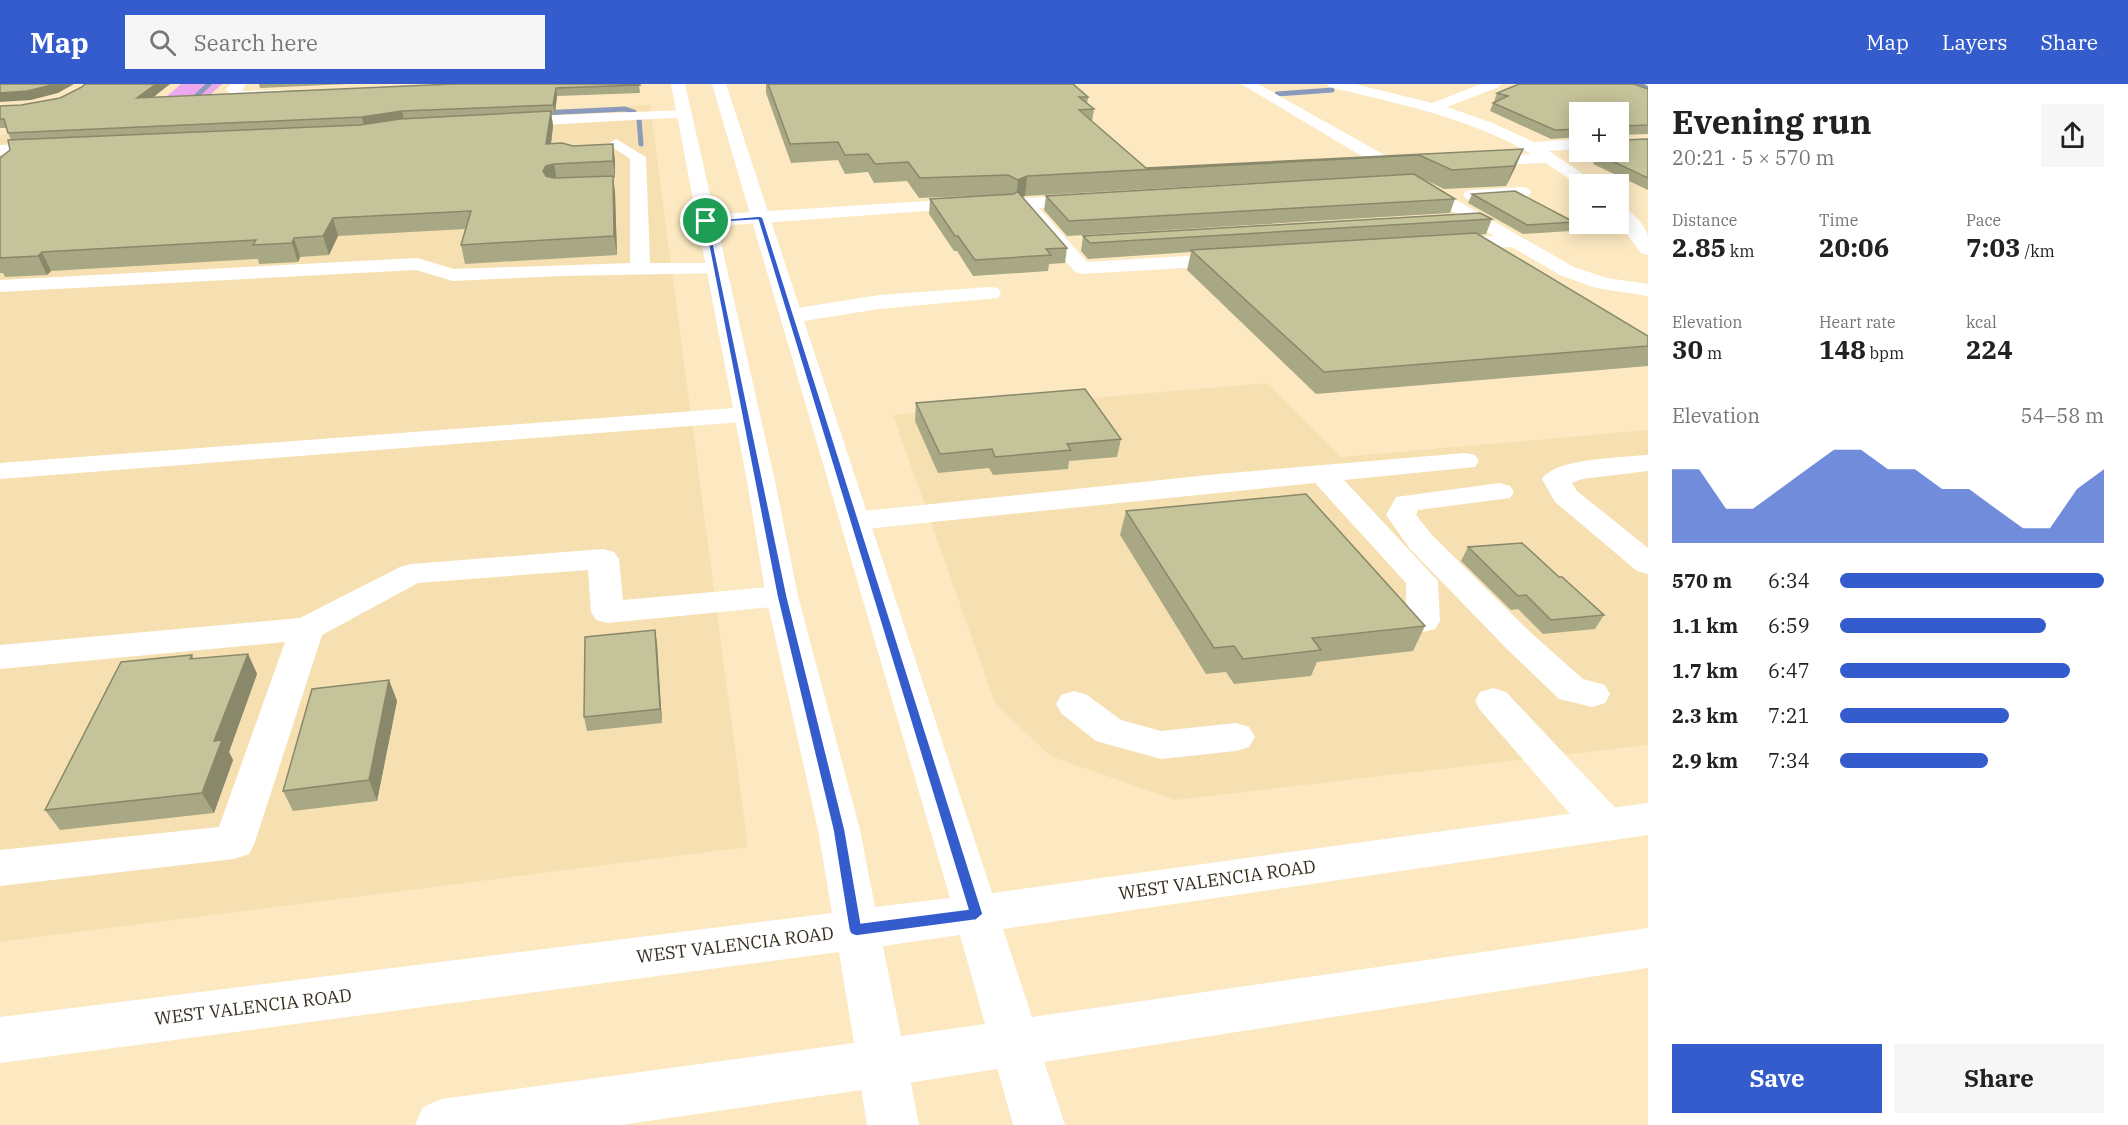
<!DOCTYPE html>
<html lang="en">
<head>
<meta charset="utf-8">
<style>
  :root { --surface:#fff; --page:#f6f6f6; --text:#222; --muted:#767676; --accent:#355ccd }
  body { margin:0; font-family:"IBM Plex Serif",serif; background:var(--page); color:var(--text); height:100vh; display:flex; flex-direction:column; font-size:22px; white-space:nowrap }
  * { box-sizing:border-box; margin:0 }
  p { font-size:20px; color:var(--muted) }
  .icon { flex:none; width:33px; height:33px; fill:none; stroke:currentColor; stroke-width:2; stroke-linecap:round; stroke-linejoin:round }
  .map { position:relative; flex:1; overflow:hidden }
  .details { display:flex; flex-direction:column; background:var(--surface); width:480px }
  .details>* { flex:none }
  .fabs { position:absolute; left:1569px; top:18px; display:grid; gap:12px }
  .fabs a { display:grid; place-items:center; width:60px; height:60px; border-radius:0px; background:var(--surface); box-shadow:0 3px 15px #0003; font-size:30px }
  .pin { position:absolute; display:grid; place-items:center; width:51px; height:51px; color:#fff; margin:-26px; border:3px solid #fff; border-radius:50%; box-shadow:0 2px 6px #0007 }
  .round { display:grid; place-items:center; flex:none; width:63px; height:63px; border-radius:0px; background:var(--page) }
  .head { display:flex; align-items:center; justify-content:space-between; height:102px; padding:0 24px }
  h1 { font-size:33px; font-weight:700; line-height:45px }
  .stats { display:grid; grid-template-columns:repeat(3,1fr); gap:9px; height:102px; padding:6px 24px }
  .stats div { display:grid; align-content:center }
  .stats b { font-size:26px; font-weight:700 }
  .stats small { font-size:16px; font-weight:400 }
  .stats p { font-size:16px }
  .chart { height:168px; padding:12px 24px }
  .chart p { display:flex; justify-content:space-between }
  .chart svg { width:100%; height:108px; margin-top:6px; fill:var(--accent); opacity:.7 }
  .cta { display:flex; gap:12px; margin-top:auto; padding:12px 24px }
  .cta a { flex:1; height:69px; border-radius:0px; background:var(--accent); color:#fff; font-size:24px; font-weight:700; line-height:69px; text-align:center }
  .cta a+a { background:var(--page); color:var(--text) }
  ul { padding:0 24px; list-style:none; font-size:20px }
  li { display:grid; grid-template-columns:96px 72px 1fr; align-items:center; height:45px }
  li i { height:15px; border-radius:8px; background:var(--accent) }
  header { display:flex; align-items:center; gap:36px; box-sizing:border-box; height:84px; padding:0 30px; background:var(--accent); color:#fff }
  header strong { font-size:28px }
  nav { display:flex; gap:33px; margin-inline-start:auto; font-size:21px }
  .search { width:420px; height:54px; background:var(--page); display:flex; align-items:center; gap:15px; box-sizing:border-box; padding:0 21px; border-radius:0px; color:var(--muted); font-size:22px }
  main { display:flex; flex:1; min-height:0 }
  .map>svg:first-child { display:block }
</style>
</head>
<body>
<header>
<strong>Map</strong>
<div class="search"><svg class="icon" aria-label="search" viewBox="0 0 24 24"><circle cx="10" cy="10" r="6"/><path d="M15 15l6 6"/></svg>Search here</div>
<nav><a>Map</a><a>Layers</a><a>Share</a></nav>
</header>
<main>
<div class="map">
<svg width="1648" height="1041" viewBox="0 0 1648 1041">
  <rect width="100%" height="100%" fill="#fce9c1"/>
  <path fill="#f6e0b1" d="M 650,21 L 748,763 L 0,858 L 0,51 Z
    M 1267,299 L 1341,373 L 1648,346 L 1648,661 L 1175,716 L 1050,672 L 995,619 L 893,331 Z"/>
  <path fill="#eba8ed" d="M 181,0 L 222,0 L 210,11 L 129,45 Z"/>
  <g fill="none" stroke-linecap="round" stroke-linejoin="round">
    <path stroke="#8b9abb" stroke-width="5" d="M 1639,0 L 1648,5
      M 1277,10 L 1332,6
      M 187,21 L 209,0
      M 542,29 L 625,25 L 634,28
      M 639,36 L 641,60"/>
    <path fill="#fff" fill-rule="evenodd" d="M 231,0 L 246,0 L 242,7 L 281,6 L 288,10 L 281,14 L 238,15 L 233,14 L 226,5 Z
      M 1241,0 L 1258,0 L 1397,78 L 1399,82 L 1391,87 L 1385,86 Z
      M 1327,0 L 1355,0 L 1432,19 L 1481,0 L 1501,0 L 1499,3 L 1447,23 L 1490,38 L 1534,58 L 1580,55 L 1580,65 L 1549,67 L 1598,100 L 1580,102 L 1546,79 L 1467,82 L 1465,78 L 1467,74 L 1473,73 L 1531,70 C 1468,33 1399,20 1329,3 Z
      M 684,26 L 691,30 L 689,33 L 506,43 L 498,38 L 506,33 Z
      M 616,55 L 646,73 L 650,179 L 717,179 L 724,181 L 727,185 L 724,189 L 560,192 L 453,197 L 416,186 L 0,208 L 0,196 L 417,174 L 454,185 L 630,179 L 630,75 L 608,60 Z
      M 53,59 L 61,64 L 59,67 L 0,71 L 0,61 Z
      M 1416,93 L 1574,183 L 1607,194 L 1648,200 L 1648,212 L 1596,204 L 1560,191 L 1512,163 L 1447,167 L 1440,165 L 1437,161 L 1440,157 L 1447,155 L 1494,152 L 1410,102 L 1407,98 L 1410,94 Z
      M 1522,103 L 1528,104 L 1531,108 L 1528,112 L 1472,116 L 1466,115 L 1463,111 L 1466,107 L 1472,106 Z
      M 1089,111 L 1095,112 L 1098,116 L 1095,120 L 1039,124 L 1087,178 L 1234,169 L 1241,171 L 1244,175 L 1241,179 L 1234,181 L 1082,190 L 1075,188 L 1016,119 L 1019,115 L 1025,114 Z
      M 974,114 L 980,115 L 983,119 L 980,123 L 706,143 L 699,141 L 697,137 L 699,133 L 706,131 Z
      M 1618,122 C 1630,124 1645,140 1648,152 C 1648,157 1648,165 1648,171 L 1641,169 L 1618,138 Z
      M 990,203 L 998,204 L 1001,209 L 998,214 L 879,225 L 791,239 L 783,237 L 780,232 L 783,227 L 791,225 L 879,211 Z
      M 747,323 L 756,325 L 760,331 L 756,337 L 0,395 L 0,379 Z
      M 1465,369 L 1475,371 L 1479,377 L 1475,383 L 1344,396 L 1438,497 L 1440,537 L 1435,545 L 1423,548 L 1411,545 L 1406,537 L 1406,499 L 1315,399 L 855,446 L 844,443 L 840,437 L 844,431 L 855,428 L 1218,390 Z
      M 1645,371 L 1648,371 L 1648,387 L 1582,395 L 1572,399 L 1577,407 L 1648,464 L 1648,490 L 1637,487 L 1555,418 L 1542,395 C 1556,374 1620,374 1645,371 Z
      M 1500,399 L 1510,402 L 1514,408 L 1510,414 L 1418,426 L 1416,431 L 1432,451 L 1530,548 L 1583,595 L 1605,601 L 1610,610 L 1605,619 L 1592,623 L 1559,615 L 1506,564 L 1410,465 L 1386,431 L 1396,413 Z
      M 603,465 L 614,468 L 619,475 L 623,516 L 782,502 L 794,505 L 798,512 L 794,519 L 782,522 L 608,539 L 596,536 L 591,528 L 588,486 L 418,499 L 322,551 L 255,758 L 249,770 L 234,775 L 0,802 L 0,766 L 219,743 L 285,558 L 0,585 L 0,561 L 300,534 L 400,483 L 411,480 Z
      M 1493,604 L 1506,608 L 1620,729 L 1626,741 L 1620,753 L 1605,757 L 1590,753 L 1480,626 L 1475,617 L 1480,608 Z
      M 1074,607 L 1087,611 L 1121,636 L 1161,647 L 1236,639 L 1249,643 L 1255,653 L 1249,663 L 1236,667 L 1161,675 L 1096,657 L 1061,629 L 1056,620 L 1061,611 Z
      M 1015,935 L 1032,941 L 1065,1041 L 1013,1041 L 990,958 L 998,941 Z
      M 882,955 L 900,962 L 907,979 L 919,1041 L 867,1041 L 857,979 L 864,962 Z"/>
    <path fill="#fff" fill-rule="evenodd" d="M 671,0 L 685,0 L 775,397 L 798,512 L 860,746 L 875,823 L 950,814 L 712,0 L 726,0 L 992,809 L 1648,719 L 1648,751 L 1003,845 L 1032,933 L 1648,844 L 1648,884 L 882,1003 L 621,1041 L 415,1041 L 423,1023 L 441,1015 L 854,959 L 839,868 L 0,979 L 0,933 L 832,829 L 818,746 L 766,512 L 747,397 ZM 960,851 L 985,940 L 901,952 L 883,862 Z"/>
  </g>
  <path fill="#a9a884" d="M 170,0 L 152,13 L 639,0 L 640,9 L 557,12 L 555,29 L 551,29 L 553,42 L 551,60 L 615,76 L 615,94 L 613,94 L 615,109 L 617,171 L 465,180 L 461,161 L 465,145 L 338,152 L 329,171 L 300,173 L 298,178 L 259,180 L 258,175 L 51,187 L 47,191 L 5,193 L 3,189 L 0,189 L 0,74 L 10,66 L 11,56 L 6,44 L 0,44 L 0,22 L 21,21 Z
    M 259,0 L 348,0 L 260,4 Z
    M 766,0 L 1073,0 L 1088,13 L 1087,20 L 1094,25 L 1092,38 L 1146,84 L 1523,65 L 1515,84 L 1506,102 L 1444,105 L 1415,91 L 1455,115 L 1450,129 L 1067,152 L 1044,126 L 1046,112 L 1414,90 L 1025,112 L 1022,113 L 1067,164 L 1065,179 L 1049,180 L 1048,187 L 973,192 L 957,167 L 954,167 L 929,130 L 930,115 L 996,111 L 919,114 L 907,97 L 874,99 L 868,88 L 845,90 L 838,76 L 791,79 L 766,9 Z
    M 1648,5 L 1648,50 L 1620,51 L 1620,54 L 1622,56 L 1648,55 L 1648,106 L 1593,80 L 1596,74 L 1580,68 L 1618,68 L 1580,28 L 1580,53 L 1551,55 L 1490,27 L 1493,19 L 1495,18 L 1494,18 L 1497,9 Z
    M 1472,110 L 1574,138 L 1570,147 L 1523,150 L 1468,119 Z
    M 1492,135 L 1486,150 L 1479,151 L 1648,252 L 1648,282 L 1316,310 L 1187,186 L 1191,168 L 1088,175 L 1081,167 L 1083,152 Z
    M 916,319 L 1121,355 L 1117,373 L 1069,377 L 1068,385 L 993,391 L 989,384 L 938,389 L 915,337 Z
    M 1126,427 L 1425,542 L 1413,567 L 1317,578 L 1311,592 L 1234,600 L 1226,588 L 1206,590 L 1120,451 Z
    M 1468,463 L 1559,493 L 1604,531 L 1595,545 L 1543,550 L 1518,525 L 1511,526 L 1461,477 Z
    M 655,546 L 657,560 L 662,639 L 587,647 L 584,633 Z
    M 248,570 L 257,590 L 229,668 L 233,676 L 214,729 L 60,746 L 45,726 L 192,571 L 194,575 Z
    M 389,596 L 397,617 L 377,717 L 293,727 L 283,707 Z"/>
  <path fill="#89886b" d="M 56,0 L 74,0 L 58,9 L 31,16 L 0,18 L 0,9 Z
    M 156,0 L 170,0 L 141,23 L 137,14 Z
    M 556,4 L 557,12 L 555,29 L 553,21 Z
    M 402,27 L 404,36 L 364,42 L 362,33 Z
    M 551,27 L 553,42 L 549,76 L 546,60 Z
    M 613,60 L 615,76 L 615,94 L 613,77 Z
    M 1523,65 L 1515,84 L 1506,102 L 1514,82 Z
    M 554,80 L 557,97 L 549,99 L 543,87 L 546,82 Z
    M 613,92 L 615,109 L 617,171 L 614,152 Z
    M 1027,92 L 1025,112 L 1016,115 L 1018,96 Z
    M 333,134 L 338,152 L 329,171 L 323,152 Z
    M 294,154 L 300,173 L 298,178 L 292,159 Z
    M 42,168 L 51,187 L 47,191 L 38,172 Z
    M 655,546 L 657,560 L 662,639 L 660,625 Z
    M 248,570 L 257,590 L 229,668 L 233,676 L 214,729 L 202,709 L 214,657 Z
    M 389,596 L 397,617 L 377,717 L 369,696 Z"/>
  <path fill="#c4c399" stroke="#89886b" stroke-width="1.5" d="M 0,0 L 56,0 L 27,7 L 0,9 Z
    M 85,0 L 156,0 L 137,14 L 453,0 L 639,0 L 640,1 L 556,4 L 553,21 L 402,27 L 362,33 L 8,49 L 4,35 L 0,35 L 0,22 L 21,21 L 60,14 L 82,3 Z
    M 768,0 L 1073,0 L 1088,13 L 1079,13 L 1094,25 L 1079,26 L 1146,84 L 1523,65 L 1514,82 L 1452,86 L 1419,71 L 1027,92 L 1018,96 L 1008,91 L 920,94 L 908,78 L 875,80 L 868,70 L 845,71 L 838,58 L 790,60 Z
    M 1519,0 L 1634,0 L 1648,5 L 1648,41 L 1622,42 L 1620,44 L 1620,54 L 1622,56 L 1648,55 L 1648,94 L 1597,70 L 1610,70 L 1605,68 L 1618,68 L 1618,28 L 1580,28 L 1580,45 L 1555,46 L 1493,19 L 1508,12 L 1497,9 Z
    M 551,27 L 546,60 L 562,59 L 573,62 L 613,60 L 613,77 L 554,80 L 546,82 L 543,87 L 546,92 L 554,94 L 613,92 L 614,152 L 461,161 L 471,127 L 333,134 L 323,152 L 294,154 L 292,159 L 253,161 L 256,156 L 42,168 L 38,172 L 0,174 L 0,74 L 10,66 L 8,56 L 360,41 L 400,35 Z
    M 1414,90 L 1455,115 L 1069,137 L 1046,112 Z
    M 1017,107 L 1067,164 L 1046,165 L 1051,171 L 975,176 L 958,152 L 955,152 L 930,115 L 1014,110 Z
    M 1515,107 L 1574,138 L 1527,141 L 1472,110 Z
    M 1480,129 L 1492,135 L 1090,159 L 1083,152 Z
    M 1476,149 L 1648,252 L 1648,262 L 1324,288 L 1191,166 Z
    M 1085,305 L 1121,355 L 1067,360 L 1071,366 L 995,373 L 992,365 L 940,370 L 916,319 Z
    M 1306,410 L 1425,542 L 1312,554 L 1321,566 L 1243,575 L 1234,562 L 1214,564 L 1126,427 Z
    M 1522,459 L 1559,493 L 1562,493 L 1604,531 L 1551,536 L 1526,511 L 1518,512 L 1468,463 Z
    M 655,546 L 660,625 L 584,633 L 585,553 Z
    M 248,570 L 214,657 L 222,656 L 202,709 L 45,726 L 121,578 L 192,571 L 190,575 Z
    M 389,596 L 369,696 L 283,707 L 312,605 Z"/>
  <path fill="#355ccd" stroke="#fff" stroke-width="1.5" fill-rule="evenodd" d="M 760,132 L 763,134 L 983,830 L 976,836 L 856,852 L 851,850 L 849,846 L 833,746 L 777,512 L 704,137 ZM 758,136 L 968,825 L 861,839 L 845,746 L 787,512 L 709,139 Z"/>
  <g text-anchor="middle" stroke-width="6" stroke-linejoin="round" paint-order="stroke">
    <g font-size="18" fill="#352e1e" stroke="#fff">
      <text transform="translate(1217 796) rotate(-8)" y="6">WEST VALENCIA ROAD</text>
      <text transform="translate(735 861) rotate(-7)" y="6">WEST VALENCIA ROAD</text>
      <text transform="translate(253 923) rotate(-7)" y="6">WEST VALENCIA ROAD</text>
    </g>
  </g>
</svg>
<div class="fabs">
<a>+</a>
<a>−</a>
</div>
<div class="pin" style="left:706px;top:137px;background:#1e9e55"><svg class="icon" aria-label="arrive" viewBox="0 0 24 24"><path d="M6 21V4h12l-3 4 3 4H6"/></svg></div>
</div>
<section class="details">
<div class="head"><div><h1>Evening run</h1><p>20:21 · 5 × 570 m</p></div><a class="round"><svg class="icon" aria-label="share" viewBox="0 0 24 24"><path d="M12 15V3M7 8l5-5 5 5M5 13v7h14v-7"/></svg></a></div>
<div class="stats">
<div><p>Distance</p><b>2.85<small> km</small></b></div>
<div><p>Time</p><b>20:06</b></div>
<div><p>Pace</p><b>7:03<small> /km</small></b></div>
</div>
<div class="stats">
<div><p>Elevation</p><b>30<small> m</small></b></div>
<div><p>Heart rate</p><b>148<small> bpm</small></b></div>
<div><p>kcal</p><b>224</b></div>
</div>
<div class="chart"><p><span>Elevation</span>54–58 m</p>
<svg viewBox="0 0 160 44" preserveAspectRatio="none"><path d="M0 44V14L10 14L20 30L30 30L40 22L50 14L60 6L70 6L80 14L90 14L100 22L110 22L120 30L130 38L140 38L150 22L160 14V44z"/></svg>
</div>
<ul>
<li><b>570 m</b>6:34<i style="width:100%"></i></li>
<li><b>1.1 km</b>6:59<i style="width:78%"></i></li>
<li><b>1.7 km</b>6:47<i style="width:87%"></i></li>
<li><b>2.3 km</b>7:21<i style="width:64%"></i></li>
<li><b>2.9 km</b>7:34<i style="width:56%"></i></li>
</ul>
<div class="cta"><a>Save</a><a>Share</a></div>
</section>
</main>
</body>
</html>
